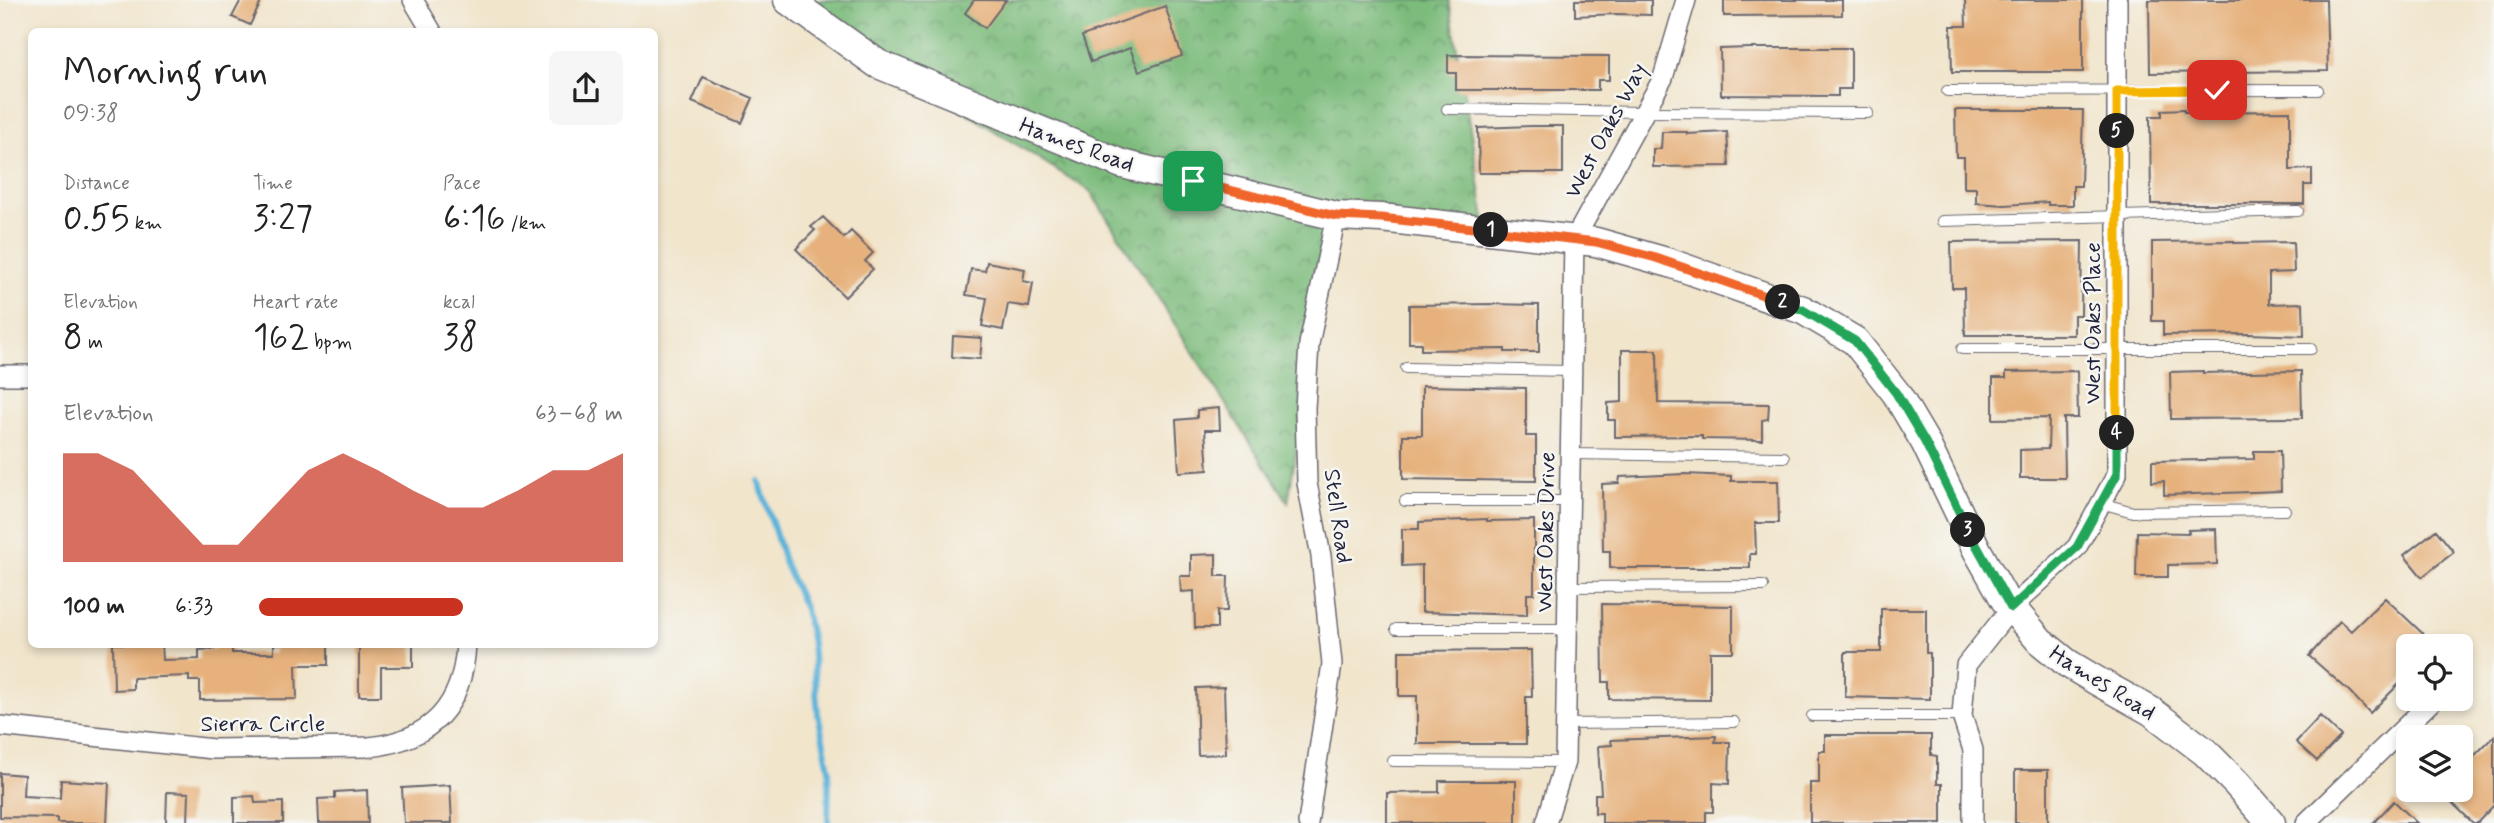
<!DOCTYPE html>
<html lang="en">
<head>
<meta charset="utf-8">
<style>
  :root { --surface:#fff; --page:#f6f6f6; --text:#222; --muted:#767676; --accent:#c8321e }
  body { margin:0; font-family:Mynerve,sans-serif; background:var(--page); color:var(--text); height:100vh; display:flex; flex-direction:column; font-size:26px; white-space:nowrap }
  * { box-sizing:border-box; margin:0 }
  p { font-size:23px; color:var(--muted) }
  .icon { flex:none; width:38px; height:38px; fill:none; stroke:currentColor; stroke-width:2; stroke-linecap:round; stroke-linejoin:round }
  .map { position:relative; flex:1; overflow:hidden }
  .details { position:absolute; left:28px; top:28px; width:630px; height:620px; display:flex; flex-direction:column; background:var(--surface); border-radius:10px; box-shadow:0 4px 10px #0003 }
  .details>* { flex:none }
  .tools { position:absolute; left:2396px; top:634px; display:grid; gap:14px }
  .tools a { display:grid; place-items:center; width:77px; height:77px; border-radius:10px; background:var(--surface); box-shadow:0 4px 10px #0003; font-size:35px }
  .pin { position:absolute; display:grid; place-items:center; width:60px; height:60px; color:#fff; margin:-30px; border-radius:14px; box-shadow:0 4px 10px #0006 }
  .km { position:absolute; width:35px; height:35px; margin:-18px; border-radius:50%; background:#222; color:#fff; font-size:19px; line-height:35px; text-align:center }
  .round { display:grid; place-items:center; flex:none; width:74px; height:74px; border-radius:10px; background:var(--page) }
  .summary { display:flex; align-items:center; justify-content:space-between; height:119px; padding:0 35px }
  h1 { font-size:38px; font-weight:600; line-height:52px }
  .figures { display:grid; grid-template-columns:repeat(3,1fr); gap:10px; height:119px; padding:7px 35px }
  .figures div { display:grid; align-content:center }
  .figures b { font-size:35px; font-weight:600 }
  .figures small { font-size:19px; font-weight:400 }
  .figures p { font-size:19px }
  .chart { height:196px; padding:14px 35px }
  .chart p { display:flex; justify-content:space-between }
  .chart svg { width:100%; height:126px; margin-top:7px; fill:var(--accent); opacity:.7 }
  ul { padding:0 35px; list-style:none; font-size:23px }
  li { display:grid; grid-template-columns:112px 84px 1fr; align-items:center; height:52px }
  li i { height:18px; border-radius:9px; background:var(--accent) }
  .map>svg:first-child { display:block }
</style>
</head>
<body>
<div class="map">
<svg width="2494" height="823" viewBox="0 0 2494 823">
  <defs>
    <pattern id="forest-crowns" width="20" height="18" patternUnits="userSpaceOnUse" patternTransform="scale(1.75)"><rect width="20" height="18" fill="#7bbb7c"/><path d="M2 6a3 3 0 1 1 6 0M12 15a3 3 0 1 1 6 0" fill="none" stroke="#649867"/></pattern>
  </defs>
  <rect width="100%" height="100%" fill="#f6f6f2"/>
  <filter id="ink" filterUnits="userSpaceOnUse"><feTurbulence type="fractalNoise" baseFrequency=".0143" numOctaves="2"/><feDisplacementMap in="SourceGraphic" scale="14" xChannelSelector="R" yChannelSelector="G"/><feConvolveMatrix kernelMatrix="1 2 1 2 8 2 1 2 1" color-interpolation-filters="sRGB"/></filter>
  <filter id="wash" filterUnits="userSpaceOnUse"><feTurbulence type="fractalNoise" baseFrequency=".00686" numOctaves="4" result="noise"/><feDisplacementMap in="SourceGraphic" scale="28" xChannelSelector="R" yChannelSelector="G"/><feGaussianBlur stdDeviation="1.57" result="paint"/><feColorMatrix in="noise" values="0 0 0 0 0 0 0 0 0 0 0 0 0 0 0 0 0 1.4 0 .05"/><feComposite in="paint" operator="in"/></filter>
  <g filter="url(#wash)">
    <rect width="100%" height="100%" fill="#f1e5cc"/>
    <path fill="url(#forest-crowns)" stroke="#4e6e5c" stroke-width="2" d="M 788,0 L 1449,0 L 1488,238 L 1332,221 L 1288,502 L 1090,191 Z"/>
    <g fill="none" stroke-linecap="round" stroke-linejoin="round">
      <path stroke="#5cb3d9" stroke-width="6" d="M 759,481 L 785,564 L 805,609 L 812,643 L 818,714 L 829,769 L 828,823"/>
    </g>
    <g id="blocks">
      <path fill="#e6b17b" d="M 241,0 L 262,0 L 250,25 L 232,17 Z
        M 974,0 L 1006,0 L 985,28 L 965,13 Z
        M 1575,0 L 1651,0 L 1651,15 L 1617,14 L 1575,16 Z
        M 1724,0 L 1842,0 L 1842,15 L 1724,16 Z
        M 1965,0 L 2083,0 L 2083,72 L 1952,72 L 1951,26 L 1966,26 Z
        M 2149,0 L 2326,0 L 2328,71 L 2150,73 Z
        M 1165,6 L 1182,56 L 1139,71 L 1130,48 L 1091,62 L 1082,36 Z
        M 1750,48 L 1851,48 L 1851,89 L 1838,89 L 1838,96 L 1721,95 L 1720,49 Z
        M 1448,55 L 1609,56 L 1609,80 L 1598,80 L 1598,90 L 1456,90 L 1456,73 L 1448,73 Z
        M 703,77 L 753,98 L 742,123 L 692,102 Z
        M 2184,109 L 2184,112 L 2290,111 L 2290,170 L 2312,169 L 2312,185 L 2304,185 L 2304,204 L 2151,204 L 2150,116 L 2162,116 L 2162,110 Z
        M 1955,110 L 2083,110 L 2081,186 L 2073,186 L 2073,205 L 2048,205 L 2048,202 L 2005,205 L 1976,203 L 1976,188 L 1964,188 L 1964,157 L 1956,157 Z
        M 1533,126 L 1563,126 L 1563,173 L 1479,173 L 1478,128 Z
        M 1662,132 L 1687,132 L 1687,134 L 1727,132 L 1729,166 L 1653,167 L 1653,149 L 1661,149 Z
        M 823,217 L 844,238 L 851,231 L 873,253 L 865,261 L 873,269 L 845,297 L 796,249 L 815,230 L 811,227 Z
        M 2082,241 L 2081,315 L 2074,315 L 2074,335 L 1965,335 L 1964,288 L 1952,288 L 1951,242 Z
        M 2234,241 L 2234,243 L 2293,242 L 2294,272 L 2269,273 L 2269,304 L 2303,303 L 2304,336 L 2250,334 L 2163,335 L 2163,321 L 2152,321 L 2152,242 Z
        M 987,262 L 1025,269 L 1023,281 L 1033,283 L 1029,307 L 1008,304 L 1003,330 L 982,326 L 987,298 L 966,295 L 971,269 L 985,271 Z
        M 1493,304 L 1539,305 L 1539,352 L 1505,352 L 1505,349 L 1421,350 L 1421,343 L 1409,343 L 1409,305 Z
        M 953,336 L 982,338 L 980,359 L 952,357 Z
        M 1622,350 L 1657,350 L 1658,403 L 1769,404 L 1768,419 L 1762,420 L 1762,440 L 1702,439 L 1702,436 L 1615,437 L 1615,420 L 1608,420 L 1608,403 L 1622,402 Z
        M 2077,371 L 2078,418 L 2064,418 L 2065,478 L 2020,478 L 2020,450 L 2048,449 L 2049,418 L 1993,419 L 1993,378 L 2006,378 L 2006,372 Z
        M 2203,371 L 2203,373 L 2301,371 L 2302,418 L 2171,419 L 2170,372 Z
        M 1422,386 L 1526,388 L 1526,436 L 1536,436 L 1536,481 L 1403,479 L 1403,435 L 1422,435 Z
        M 1219,408 L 1220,430 L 1205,430 L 1208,470 L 1179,472 L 1176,420 L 1197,418 L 1197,410 Z
        M 2254,451 L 2280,451 L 2281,491 L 2164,495 L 2164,481 L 2152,482 L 2152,461 L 2254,459 Z
        M 1685,474 L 1731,476 L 1731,481 L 1778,481 L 1779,523 L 1755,523 L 1756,554 L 1750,554 L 1750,568 L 1610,568 L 1610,551 L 1603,551 L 1602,484 L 1619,483 L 1620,477 Z
        M 1487,519 L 1487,521 L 1534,520 L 1534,594 L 1527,594 L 1527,615 L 1422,612 L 1422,565 L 1402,566 L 1402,529 L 1419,529 L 1419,522 Z
        M 2216,529 L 2217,564 L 2168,565 L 2168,577 L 2136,577 L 2137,532 L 2189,533 L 2188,530 Z
        M 2436,530 L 2454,552 L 2422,577 L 2404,555 Z
        M 1216,554 L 1216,576 L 1228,576 L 1227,611 L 1217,611 L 1217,628 L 1195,628 L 1194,591 L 1181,592 L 1180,576 L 1191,576 L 1191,555 Z
        M 2385,598 L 2436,646 L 2408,646 L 2408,675 L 2370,713 L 2349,691 L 2309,656 L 2340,621 L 2351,631 Z
        M 1602,604 L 1733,606 L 1733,652 L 1710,652 L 1710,700 L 1609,699 L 1609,682 L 1603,682 Z
        M 1881,609 L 1926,609 L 1926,653 L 1930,653 L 1930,699 L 1845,697 L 1845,652 L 1881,652 Z
        M 113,644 L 162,644 L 163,660 L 199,659 L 199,650 L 215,649 L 214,644 L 232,644 L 232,653 L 274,653 L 274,644 L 328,644 L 328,665 L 296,665 L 297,699 L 200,700 L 200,681 L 189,681 L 189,676 L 133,678 L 133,689 L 114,690 Z
        M 359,644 L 413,644 L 413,667 L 381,667 L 381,696 L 359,696 Z
        M 1531,650 L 1532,697 L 1526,697 L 1526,744 L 1417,744 L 1417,696 L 1399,696 L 1399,651 Z
        M 1224,687 L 1226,754 L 1198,755 L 1196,688 Z
        M 2320,716 L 2341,736 L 2317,761 L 2296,742 Z
        M 1825,735 L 1931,735 L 1931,755 L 1937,756 L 1937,784 L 1942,784 L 1942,823 L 1810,823 L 1810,783 L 1819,783 L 1819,751 L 1825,751 Z
        M 1716,736 L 1715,742 L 1730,742 L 1729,784 L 1713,783 L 1713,812 L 1706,812 L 1706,823 L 1602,823 L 1602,813 L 1595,813 L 1595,794 L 1601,794 L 1598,746 L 1612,745 L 1611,740 Z
        M 2494,736 L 2494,805 L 2477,823 L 2473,823 L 2438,789 L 2460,789 L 2460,749 L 2471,759 Z
        M 2015,770 L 2048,770 L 2048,823 L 2015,823 Z
        M 0,773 L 24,775 L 23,796 L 60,798 L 61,780 L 109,783 L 107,823 L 57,823 L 57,818 L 0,817 Z
        M 1439,781 L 1516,781 L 1516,823 L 1387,823 L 1387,793 L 1439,792 Z
        M 450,785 L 452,823 L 404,823 L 402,788 Z
        M 367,790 L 368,823 L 319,823 L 318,799 L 335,798 L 335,792 Z
        M 167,792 L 189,793 L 188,823 L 166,823 Z
        M 254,796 L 255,803 L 283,802 L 283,823 L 234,823 L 234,797 Z
        M 2394,801 L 2417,823 L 2373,823 Z"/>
    </g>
  </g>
  <g filter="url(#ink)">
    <use href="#blocks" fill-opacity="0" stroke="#6a666e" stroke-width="2"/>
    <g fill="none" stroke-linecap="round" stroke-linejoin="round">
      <defs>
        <path id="lane" d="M 1947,91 L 2318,90
          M 1447,109 L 1644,112 L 1868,113
          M 1942,221 L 2298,211
          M 1962,349 L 2311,349
          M 1406,368 L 1572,371
          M 1570,454 L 1784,457
          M 1405,501 L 1570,501
          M 2101,503 L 2133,512 L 2285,510
          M 1568,587 L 1763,586
          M 1396,629 L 1568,629
          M 1812,716 L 1962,716
          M 1566,724 L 1734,722
          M 1393,761 L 1565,762"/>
        <path id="street" d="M 413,0 L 432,32
          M 0,375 L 32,375
          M 0,726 L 213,749 L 369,747 C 431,740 463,707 466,644
          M 1308,823 L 1332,664 L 1321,556 L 1307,483 L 1305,408 L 1309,344 L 1336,216
          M 1546,823 L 1565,762 L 1574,240 L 1663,78 L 1686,0
          M 1973,823 L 1973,750 L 1962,716 L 1966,665 L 2011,608 L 2077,547 L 2117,474 L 2117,0
          M 2306,823 L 2435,698"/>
        <path id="secondary" d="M 788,0 L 878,64 L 1122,164 L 1336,216 L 1381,218 L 1596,242 L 1670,263 L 1803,310 L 1855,341 L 1896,393 L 1925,442 L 1977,550 L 2005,600 L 2040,641 L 2067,663 L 2097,681 L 2151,711 L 2205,752 L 2236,783 L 2271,823"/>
      </defs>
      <use href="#lane" stroke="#6a666e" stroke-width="12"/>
      <use href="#street" stroke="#6a666e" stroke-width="22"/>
      <use href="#secondary" stroke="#6a666e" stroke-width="31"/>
      <use href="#lane" stroke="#fff" stroke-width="10"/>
      <use href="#street" stroke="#fff" stroke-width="19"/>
      <use href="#secondary" stroke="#fff" stroke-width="28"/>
    </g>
  </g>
  <g fill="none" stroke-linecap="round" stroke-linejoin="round" filter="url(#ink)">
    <defs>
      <path id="split-1" d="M 1193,181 L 1336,216 L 1381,218 L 1491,230"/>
      <path id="split-2" d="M 1491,230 L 1596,242 L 1656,258 L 1783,302"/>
      <path id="split-3" d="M 1783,302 L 1803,310 L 1855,341 L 1896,393 L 1925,442 L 1968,530"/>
      <path id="split-4" d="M 1968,530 L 2011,608 L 2077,547 L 2117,474 L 2117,433"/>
      <path id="split-5" d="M 2117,433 L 2117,131"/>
      <path id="split-6" d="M 2117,131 L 2117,91 L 2217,90"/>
    </defs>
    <use href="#split-1" stroke="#fff" stroke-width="14"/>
    <use href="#split-2" stroke="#fff" stroke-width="14"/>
    <use href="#split-3" stroke="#fff" stroke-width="14"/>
    <use href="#split-4" stroke="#fff" stroke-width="14"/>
    <use href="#split-5" stroke="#fff" stroke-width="14"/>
    <use href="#split-6" stroke="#fff" stroke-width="14"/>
    <use href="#split-1" stroke="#f0652b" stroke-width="9"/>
    <use href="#split-2" stroke="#f0652b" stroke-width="9"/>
    <use href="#split-3" stroke="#22a559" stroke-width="9"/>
    <use href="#split-4" stroke="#22a559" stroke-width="9"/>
    <use href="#split-5" stroke="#f5b400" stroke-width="9"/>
    <use href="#split-6" stroke="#f5b400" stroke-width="9"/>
  </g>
  <g text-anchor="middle" stroke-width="5" stroke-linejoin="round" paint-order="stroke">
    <g font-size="23" fill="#22223b" stroke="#f6f6f2">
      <text transform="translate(1605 130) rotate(-62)" y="8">West Oaks Way</text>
      <text transform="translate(1077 144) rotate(20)" y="8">Hames Road</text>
      <text transform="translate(2092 323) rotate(-90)" y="8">West Oaks Place</text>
      <text transform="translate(1339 516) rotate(82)" y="8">Stell Road</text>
      <text transform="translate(1545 532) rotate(-89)" y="8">West Oaks Drive</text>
      <text transform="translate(2103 682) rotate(32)" y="8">Hames Road</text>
      <text x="263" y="731">Sierra Circle</text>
    </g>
  </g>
</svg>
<div class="tools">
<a><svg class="icon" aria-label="locate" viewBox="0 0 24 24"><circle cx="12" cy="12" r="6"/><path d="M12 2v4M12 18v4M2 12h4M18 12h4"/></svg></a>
<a><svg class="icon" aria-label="layers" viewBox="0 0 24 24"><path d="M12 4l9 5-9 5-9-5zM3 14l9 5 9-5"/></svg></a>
</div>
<div class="pin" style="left:1193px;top:181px;background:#1e9e55"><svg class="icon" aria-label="arrive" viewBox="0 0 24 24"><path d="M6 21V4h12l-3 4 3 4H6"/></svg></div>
<div class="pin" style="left:2217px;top:90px;background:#d93025"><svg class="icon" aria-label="check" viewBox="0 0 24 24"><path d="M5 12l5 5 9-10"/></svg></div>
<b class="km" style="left:1491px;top:230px">1</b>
<b class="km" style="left:1783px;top:302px">2</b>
<b class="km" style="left:1968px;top:530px">3</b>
<b class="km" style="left:2117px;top:433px">4</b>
<b class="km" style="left:2117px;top:131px">5</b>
<section class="details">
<div class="summary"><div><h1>Morning run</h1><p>09:38</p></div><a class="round"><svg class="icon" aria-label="share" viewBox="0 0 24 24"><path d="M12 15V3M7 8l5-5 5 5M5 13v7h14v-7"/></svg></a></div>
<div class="figures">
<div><p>Distance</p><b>0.55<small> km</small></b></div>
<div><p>Time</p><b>3:27</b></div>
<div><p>Pace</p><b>6:16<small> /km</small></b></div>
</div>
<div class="figures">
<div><p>Elevation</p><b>8<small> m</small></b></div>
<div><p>Heart rate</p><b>162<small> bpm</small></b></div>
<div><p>kcal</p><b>38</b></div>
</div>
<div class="chart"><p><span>Elevation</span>63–68 m</p>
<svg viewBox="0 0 160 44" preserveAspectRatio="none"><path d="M0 44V6L10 6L20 12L30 25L40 38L50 38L60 25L70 12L80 6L90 12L100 19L110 25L120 25L130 19L140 12L150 12L160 6V44z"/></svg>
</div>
<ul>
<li><b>100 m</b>6:33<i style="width:56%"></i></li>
</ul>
</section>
</div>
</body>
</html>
